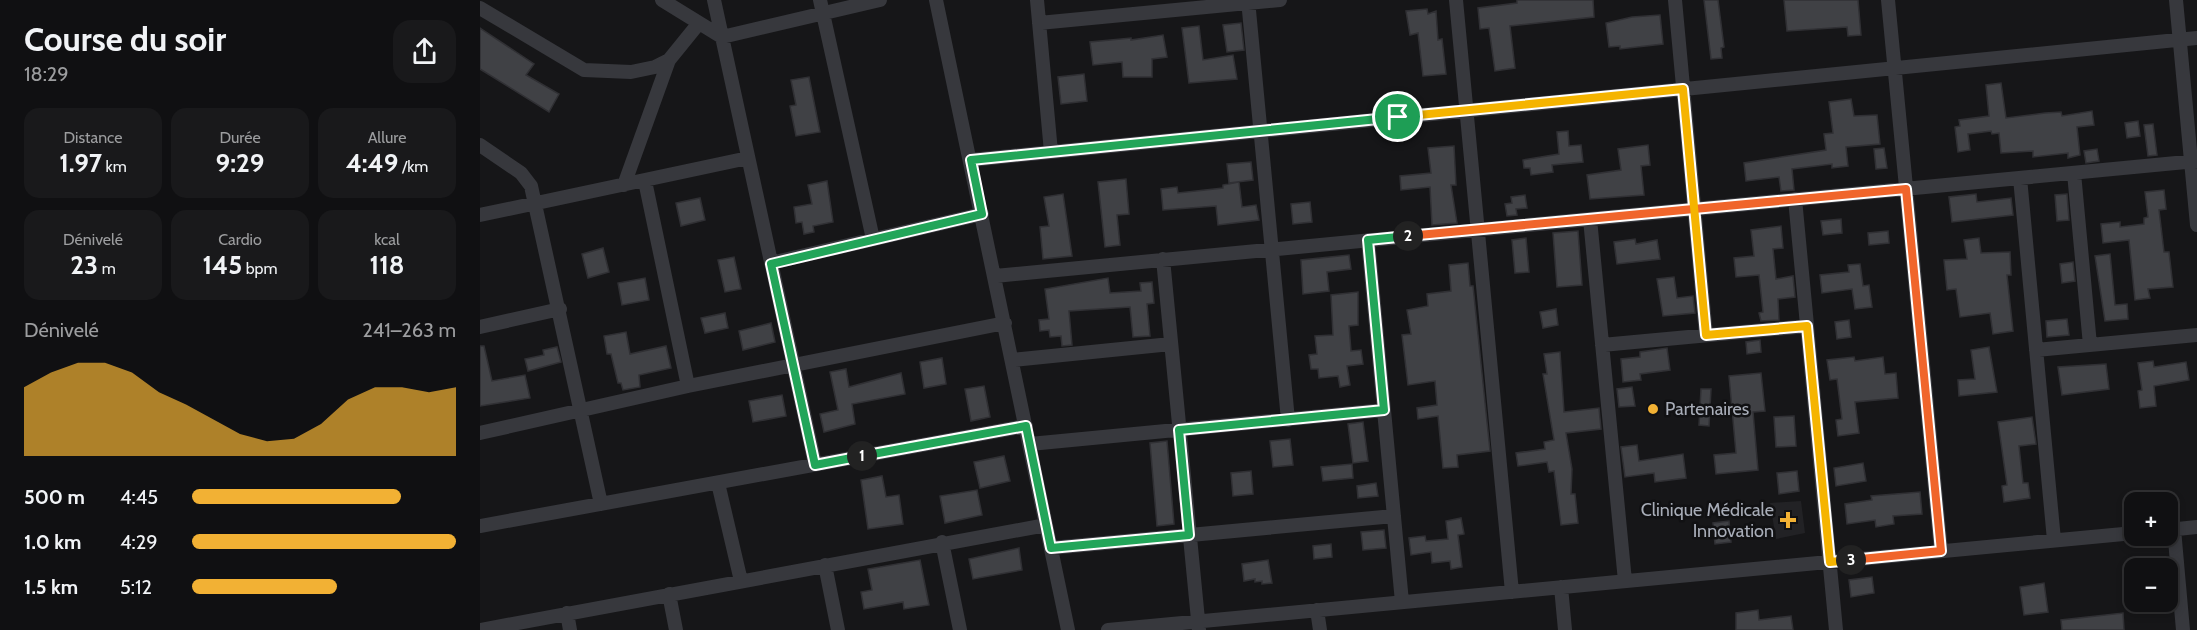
<!DOCTYPE html>
<html lang="fr">
<head>
<meta charset="utf-8">
<style>
  :root { --surface:#101012; --page:#19191b; --text:#f1f3f6; --muted:#9c9d9f; --line:#303032; --accent:#f2b134 }
  body { margin:0; font-family:Cabin,sans-serif; background:var(--page); color:var(--text); height:100vh; display:flex; flex-direction:column; font-size:22px; white-space:nowrap }
  * { box-sizing:border-box; margin:0 }
  p { font-size:20px; color:var(--muted) }
  .icon { flex:none; width:33px; height:33px; fill:none; stroke:currentColor; stroke-width:2; stroke-linecap:round; stroke-linejoin:round }
  .map { position:relative; flex:1; overflow:hidden }
  .sheet { display:flex; flex-direction:column; background:var(--surface); width:480px }
  .sheet>* { flex:none }
  .buttons { position:absolute; left:1644px; top:492px; display:grid; gap:12px }
  .buttons a { display:grid; place-items:center; width:54px; height:54px; border-radius:12px; background:var(--surface); box-shadow:0 3px 9px #0003,0 0 0 2px var(--line); font-size:30px }
  .pin { position:absolute; display:grid; place-items:center; width:51px; height:51px; color:#fff; margin:-26px; border:3px solid #fff; border-radius:50%; box-shadow:0 2px 6px #0007 }
  .km { position:absolute; width:30px; height:30px; margin:-15px; border-radius:50%; background:#222; color:#fff; font-size:16px; line-height:30px; text-align:center }
  .round { display:grid; place-items:center; flex:none; width:63px; height:63px; border-radius:18px; background:var(--page) }
  .headline { display:flex; align-items:center; justify-content:space-between; height:102px; padding:0 24px }
  h1 { font-size:33px; font-weight:800; line-height:45px }
  .figures { display:grid; grid-template-columns:repeat(3,1fr); gap:9px; height:102px; padding:6px 24px }
  .figures div { display:grid; align-content:center; border-radius:15px; background:var(--page); text-align:center }
  .figures b { font-size:26px; font-weight:800 }
  .figures small { font-size:16px; font-weight:400 }
  .figures p { font-size:16px }
  .chart { height:168px; padding:12px 24px }
  .chart p { display:flex; justify-content:space-between }
  .chart svg { width:100%; height:108px; margin-top:6px; fill:var(--accent); opacity:.7 }
  ul { padding:0 24px; list-style:none; font-size:20px }
  li { display:grid; grid-template-columns:96px 72px 1fr; align-items:center; height:45px }
  li i { height:15px; border-radius:8px; background:var(--accent) }
  main { display:flex; flex:1; min-height:0 }
  .map>svg:first-child { display:block }
</style>
</head>
<body>
<main>
<section class="sheet">
<div class="headline"><div><h1>Course du soir</h1><p>18:29</p></div><a class="round"><svg class="icon" aria-label="share" viewBox="0 0 24 24"><path d="M12 15V3M7 8l5-5 5 5M5 13v7h14v-7"/></svg></a></div>
<div class="figures">
<div><p>Distance</p><b>1.97<small> km</small></b></div>
<div><p>Durée</p><b>9:29</b></div>
<div><p>Allure</p><b>4:49<small> /km</small></b></div>
</div>
<div class="figures">
<div><p>Dénivelé</p><b>23<small> m</small></b></div>
<div><p>Cardio</p><b>145<small> bpm</small></b></div>
<div><p>kcal</p><b>118</b></div>
</div>
<div class="chart"><p><span>Dénivelé</span>241–263 m</p>
<svg viewBox="0 0 160 44" preserveAspectRatio="none"><path d="M0 44V16L10 10L20 6L30 6L40 10L50 18L60 23L70 29L80 35L90 38L100 37L110 31L120 21L130 16L140 16L150 18L160 16V44z"/></svg>
</div>
<ul>
<li><b>500 m</b>4:45<i style="width:79%"></i></li>
<li><b>1.0 km</b>4:29<i style="width:100%"></i></li>
<li><b>1.5 km</b>5:12<i style="width:55%"></i></li>
</ul>
</section>
<div class="map">
<svg width="1717" height="630" viewBox="0 0 1717 630">
  <rect width="100%" height="100%" fill="#161618"/>
  <path fill="#222225" d="M 1321,501 L 1325,533 L 1296,539 L 1290,503 Z"/>
  <path fill="#404145" stroke="#303034" stroke-width="1.5" d="M 1037,0 L 1113,0 L 1114,17 L 1030,26 L 1035,68 L 1015,71 L 1009,28 L 1000,29 L 998,8 L 1037,3 Z
    M 1224,0 L 1238,0 L 1244,47 L 1241,48 L 1242,58 L 1231,59 Z
    M 1304,0 L 1378,0 L 1381,35 L 1368,36 L 1367,27 L 1307,31 Z
    M 947,9 L 948,14 L 956,11 L 958,40 L 962,39 L 966,74 L 943,76 L 938,33 L 930,35 L 926,11 Z
    M 1180,15 L 1183,44 L 1140,49 L 1140,46 L 1129,47 L 1126,23 L 1152,17 Z
    M 761,23 L 764,50 L 747,52 L 743,25 Z
    M 719,26 L 723,60 L 753,55 L 757,79 L 709,83 L 702,28 Z
    M 0,28 L 54,64 L 46,75 L 79,94 L 69,112 L 0,69 Z
    M 683,35 L 687,57 L 672,59 L 672,77 L 643,77 L 642,62 L 613,65 L 610,42 L 651,38 L 651,40 Z
    M 604,74 L 607,101 L 581,104 L 578,77 Z
    M 329,77 L 340,132 L 316,136 L 310,106 L 316,105 L 311,80 Z
    M 1521,83 L 1526,118 L 1565,113 L 1581,112 L 1582,116 L 1612,111 L 1614,125 L 1597,127 L 1600,155 L 1588,158 L 1588,153 L 1553,157 L 1553,151 L 1521,153 L 1519,133 L 1512,134 L 1511,131 L 1488,134 L 1490,150 L 1478,152 L 1475,127 L 1480,126 L 1479,120 L 1509,116 L 1506,85 Z
    M 1371,99 L 1374,116 L 1397,115 L 1400,144 L 1366,147 L 1368,166 L 1352,168 L 1352,164 L 1312,169 L 1314,190 L 1301,191 L 1299,177 L 1266,181 L 1264,163 L 1346,150 L 1344,134 L 1353,133 L 1349,102 Z
    M 1658,121 L 1660,136 L 1647,138 L 1645,123 Z
    M 1673,124 L 1677,155 L 1668,156 L 1664,125 Z
    M 1088,131 L 1089,146 L 1101,145 L 1103,162 L 1072,165 L 1073,172 L 1051,175 L 1050,168 L 1044,168 L 1043,160 L 1079,154 L 1077,132 Z
    M 1168,145 L 1170,165 L 1161,166 L 1164,195 L 1110,199 L 1107,175 L 1141,170 L 1138,149 Z
    M 974,146 L 976,185 L 971,185 L 977,223 L 952,225 L 950,187 L 921,190 L 920,176 L 951,173 L 948,148 Z
    M 1404,148 L 1407,168 L 1396,169 L 1394,149 Z
    M 1617,149 L 1619,161 L 1606,163 L 1604,151 Z
    M 771,162 L 773,180 L 749,183 L 747,164 Z
    M 646,179 L 649,214 L 637,215 L 640,245 L 625,247 L 618,182 Z
    M 347,181 L 353,222 L 333,226 L 334,232 L 324,234 L 322,222 L 316,223 L 314,207 L 332,204 L 328,185 Z
    M 759,182 L 762,207 L 776,205 L 779,220 L 738,225 L 736,206 L 683,210 L 681,189 L 697,187 L 698,193 L 743,188 L 743,185 Z
    M 1684,190 L 1686,209 L 1679,210 L 1684,252 L 1689,252 L 1693,287 L 1668,289 L 1670,298 L 1655,300 L 1649,240 L 1623,243 L 1621,224 L 1640,222 L 1640,227 L 1664,224 L 1664,218 L 1668,217 L 1665,192 Z
    M 583,194 L 592,256 L 563,259 L 560,227 L 569,226 L 564,197 Z
    M 1496,194 L 1497,202 L 1531,198 L 1533,215 L 1472,222 L 1469,197 Z
    M 1587,194 L 1589,220 L 1577,221 L 1575,195 Z
    M 1045,195 L 1047,208 L 1036,209 L 1037,215 L 1027,216 L 1025,204 L 1032,203 L 1031,197 Z
    M 220,198 L 225,220 L 201,226 L 196,203 Z
    M 830,202 L 832,222 L 813,224 L 811,204 Z
    M 1361,219 L 1362,233 L 1343,235 L 1341,221 Z
    M 1301,226 L 1303,248 L 1293,249 L 1296,279 L 1313,276 L 1315,297 L 1298,299 L 1299,320 L 1281,321 L 1279,313 L 1283,312 L 1279,275 L 1256,277 L 1254,258 L 1274,256 L 1271,230 Z
    M 1098,231 L 1102,285 L 1077,287 L 1073,233 Z
    M 1408,231 L 1409,243 L 1389,245 L 1388,233 Z
    M 1046,238 L 1049,272 L 1035,273 L 1032,240 Z
    M 1499,238 L 1501,253 L 1530,252 L 1531,275 L 1527,275 L 1533,331 L 1513,334 L 1510,313 L 1480,317 L 1476,289 L 1467,290 L 1464,260 L 1487,259 L 1484,240 Z
    M 1155,239 L 1156,244 L 1177,240 L 1180,259 L 1137,264 L 1134,242 Z
    M 123,248 L 129,272 L 108,278 L 102,254 Z
    M 1630,254 L 1635,305 L 1647,304 L 1648,319 L 1625,321 L 1615,256 Z
    M 869,255 L 871,269 L 847,272 L 849,291 L 823,294 L 821,260 Z
    M 254,257 L 261,289 L 245,292 L 238,260 Z
    M 1593,262 L 1595,281 L 1582,283 L 1580,264 Z
    M 988,263 L 990,286 L 993,286 L 1010,451 L 977,455 L 978,467 L 963,468 L 958,416 L 938,419 L 937,408 L 957,405 L 955,381 L 928,385 L 922,335 L 931,334 L 927,310 L 948,306 L 947,294 L 971,291 L 969,265 Z
    M 1380,264 L 1383,286 L 1389,285 L 1392,307 L 1375,309 L 1372,289 L 1342,293 L 1340,275 L 1369,272 L 1368,265 Z
    M 1194,277 L 1197,298 L 1213,296 L 1215,313 L 1183,316 L 1177,279 Z
    M 165,278 L 169,300 L 142,305 L 138,283 Z
    M 628,278 L 630,293 L 661,291 L 660,283 L 672,282 L 674,303 L 667,304 L 670,336 L 653,337 L 650,307 L 589,311 L 592,345 L 582,346 L 581,336 L 570,337 L 569,330 L 560,331 L 559,320 L 569,319 L 565,289 Z
    M 878,292 L 878,325 L 869,326 L 871,351 L 881,350 L 883,364 L 867,366 L 870,385 L 860,387 L 858,376 L 839,378 L 838,369 L 831,369 L 829,355 L 837,354 L 835,336 L 853,335 L 851,295 Z
    M 1076,309 L 1078,325 L 1063,328 L 1060,312 Z
    M 245,313 L 248,328 L 225,333 L 221,318 Z
    M 1587,319 L 1589,335 L 1567,337 L 1566,321 Z
    M 1369,320 L 1371,337 L 1357,339 L 1355,322 Z
    M 291,323 L 295,342 L 263,350 L 259,331 Z
    M 146,332 L 150,354 L 186,346 L 191,368 L 159,375 L 160,387 L 143,390 L 141,383 L 138,383 L 131,354 L 127,354 L 124,336 Z
    M 1280,340 L 1281,352 L 1267,354 L 1266,342 Z
    M 0,346 L 4,346 L 12,381 L 45,375 L 50,398 L 0,406 Z
    M 77,347 L 81,362 L 48,371 L 45,359 L 64,355 L 63,350 Z
    M 1509,347 L 1517,392 L 1479,396 L 1478,380 L 1495,379 L 1491,350 Z
    M 1187,348 L 1190,370 L 1160,374 L 1161,380 L 1143,382 L 1141,359 L 1160,357 L 1160,352 Z
    M 1080,352 L 1084,412 L 1119,408 L 1121,429 L 1086,433 L 1092,469 L 1091,494 L 1095,494 L 1098,523 L 1081,525 L 1074,471 L 1069,472 L 1067,462 L 1038,466 L 1036,453 L 1065,449 L 1064,442 L 1074,440 L 1063,374 L 1067,374 L 1064,354 Z
    M 1374,357 L 1375,361 L 1403,357 L 1405,374 L 1416,373 L 1418,398 L 1375,402 L 1379,433 L 1358,436 L 1356,420 L 1362,419 L 1357,379 L 1350,380 L 1347,360 Z
    M 462,358 L 466,384 L 444,388 L 440,362 Z
    M 1673,361 L 1674,367 L 1706,362 L 1709,380 L 1674,386 L 1676,406 L 1660,408 L 1658,391 L 1662,390 L 1658,363 Z
    M 1626,364 L 1629,389 L 1582,395 L 1578,367 Z
    M 366,369 L 369,387 L 421,373 L 425,394 L 372,404 L 375,424 L 344,432 L 340,414 L 358,410 L 350,372 Z
    M 1281,373 L 1285,411 L 1273,412 L 1278,470 L 1236,474 L 1234,455 L 1256,453 L 1249,376 Z
    M 504,386 L 510,417 L 491,421 L 485,389 Z
    M 1152,387 L 1155,406 L 1139,407 L 1137,389 Z
    M 1221,389 L 1231,389 L 1229,426 L 1219,425 Z
    M 302,395 L 306,416 L 273,422 L 269,401 Z
    M 1314,416 L 1316,446 L 1296,447 L 1294,417 Z
    M 1552,417 L 1556,444 L 1539,446 L 1543,483 L 1548,483 L 1550,498 L 1524,502 L 1522,486 L 1527,485 L 1518,422 Z
    M 883,422 L 888,461 L 873,463 L 868,424 Z
    M 810,439 L 813,465 L 793,467 L 790,441 Z
    M 687,441 L 694,524 L 677,526 L 670,443 Z
    M 1157,445 L 1159,461 L 1203,454 L 1206,478 L 1175,482 L 1174,473 L 1145,477 L 1141,447 Z
    M 524,456 L 530,481 L 500,488 L 494,462 Z
    M 1383,463 L 1386,481 L 1356,486 L 1354,468 Z
    M 872,464 L 873,478 L 843,481 L 841,467 Z
    M 771,471 L 773,494 L 753,496 L 751,473 Z
    M 1317,471 L 1319,491 L 1299,494 L 1297,473 Z
    M 402,476 L 406,497 L 419,495 L 423,524 L 388,529 L 381,480 Z
    M 896,483 L 898,496 L 878,498 L 877,486 Z
    M 497,490 L 502,515 L 465,523 L 460,496 Z
    M 1440,492 L 1442,514 L 1413,516 L 1414,524 L 1396,527 L 1395,520 L 1367,524 L 1365,504 L 1392,500 L 1391,496 Z
    M 981,518 L 984,534 L 978,535 L 982,567 L 971,569 L 970,561 L 952,563 L 951,552 L 931,555 L 929,538 L 945,536 L 946,541 L 968,539 L 966,521 Z
    M 1249,521 L 1251,542 L 1235,544 L 1233,523 Z
    M 904,530 L 906,548 L 883,550 L 881,532 Z
    M 851,544 L 852,557 L 834,559 L 833,546 Z
    M 539,548 L 542,570 L 493,579 L 489,559 Z
    M 440,560 L 449,605 L 424,609 L 423,602 L 384,609 L 381,592 L 392,590 L 388,569 Z
    M 788,560 L 792,583 L 782,584 L 782,581 L 775,582 L 775,579 L 764,581 L 762,564 Z
    M 1392,577 L 1394,593 L 1371,597 L 1369,580 Z
    M 1564,583 L 1568,612 L 1544,615 L 1540,587 Z
    M 1278,610 L 1279,620 L 1311,616 L 1313,630 L 1256,630 L 1256,613 Z
    M 1643,613 L 1644,630 L 1582,630 L 1581,620 Z"/>
  <g fill="none" stroke-linecap="round" stroke-linejoin="round">
    <path stroke="#37383d" stroke-width="14" d="M 182,0 L 242,37 L 400,0
      M 234,0 L 335,464
      M 340,0 L 393,239
      M 456,0 L 588,630
      M 557,0 L 571,152
      M 768,0 L 808,420
      M 976,0 L 1032,592
      M 1195,0 L 1226,335
      M 1408,0 L 1461,551
      M 1696,0 L 1717,225
      M 0,8 L 104,70 L 151,72 L 175,67 L 189,60 L 219,23
      M 559,23 L 800,0
      M 0,145 L 41,173 L 51,186 L 121,504
      M 491,160 L 1717,38
      M 1594,173 L 1610,345
      M 1540,178 L 1574,540
      M 165,181 L 208,386
      M 144,185 L 189,60
      M 1315,199 L 1356,630
      M 0,215 L 268,158
      M 1110,219 L 1145,581
      M 888,240 L 922,602
      M 683,259 L 719,630
      M 291,263 L 502,214
      M 515,276 L 1717,161
      M 0,327 L 80,309
      M 1122,345 L 1327,326
      M 1556,350 L 1717,335
      M 532,360 L 691,344
      M 0,433 L 208,386 L 525,323
      M 550,444 L 904,410
      M 238,483 L 261,581
      M 0,526 L 546,426
      M 1694,529 L 1703,630
      M 1688,530 L 1717,527
      M 462,542 L 480,630
      M 571,548 L 914,516
      M 345,565 L 358,630
      M 1081,587 L 1085,630
      M 189,594 L 196,630
      M 837,610 L 840,630
      M 87,613 L 90,630
      M 0,630 L 566,525
      M 628,630 L 1654,533"/>
  </g>
  <g fill="none" stroke-linecap="round" stroke-linejoin="round">
    <defs>
      <path id="split-1" d="M 382,456 L 335,465 L 291,264 L 502,214 L 491,160 L 918,117"/>
      <path id="split-2" d="M 382,456 L 546,426 L 571,548 L 709,535 L 699,430 L 904,410 L 888,240 L 928,236"/>
      <path id="split-3" d="M 928,236 L 1426,189 L 1461,551 L 1371,560"/>
      <path id="split-4" d="M 918,117 L 1203,89 L 1226,335 L 1327,326 L 1350,562 L 1371,560"/>
    </defs>
    <use href="#split-1" stroke="#fff" stroke-width="12"/>
    <use href="#split-2" stroke="#fff" stroke-width="12"/>
    <use href="#split-3" stroke="#fff" stroke-width="12"/>
    <use href="#split-4" stroke="#fff" stroke-width="12"/>
    <use href="#split-1" stroke="#22a559" stroke-width="8"/>
    <use href="#split-2" stroke="#22a559" stroke-width="8"/>
    <use href="#split-3" stroke="#f0652b" stroke-width="8"/>
    <use href="#split-4" stroke="#f5b400" stroke-width="8"/>
  </g>
  <g fill="#f2b134" stroke="#111113" stroke-width="2">
    <circle cx="1173" cy="409" r="6"/>
    <path d="M1305 511h6v6h6v6h-6v6h-6v-6h-6v-6h6z"/>
  </g>
  <g text-anchor="middle" stroke-width="5" stroke-linejoin="round" paint-order="stroke">
    <g font-size="18" fill="#a8adb8" stroke="#111113" text-anchor="start">
      <text x="1185" y="415">Partenaires</text>
      <text x="1294" y="516" text-anchor="end">Clinique Médicale<tspan x="1294" dy="21">Innovation</tspan></text>
    </g>
  </g>
</svg>
<div class="buttons">
<a>+</a>
<a>−</a>
</div>
<div class="pin" style="left:918px;top:117px;background:#1e9e55"><svg class="icon" aria-label="arrive" viewBox="0 0 24 24"><path d="M6 21V4h12l-3 4 3 4H6"/></svg></div>
<b class="km" style="left:382px;top:456px">1</b>
<b class="km" style="left:928px;top:236px">2</b>
<b class="km" style="left:1371px;top:560px">3</b>
</div>
</main>
</body>
</html>
